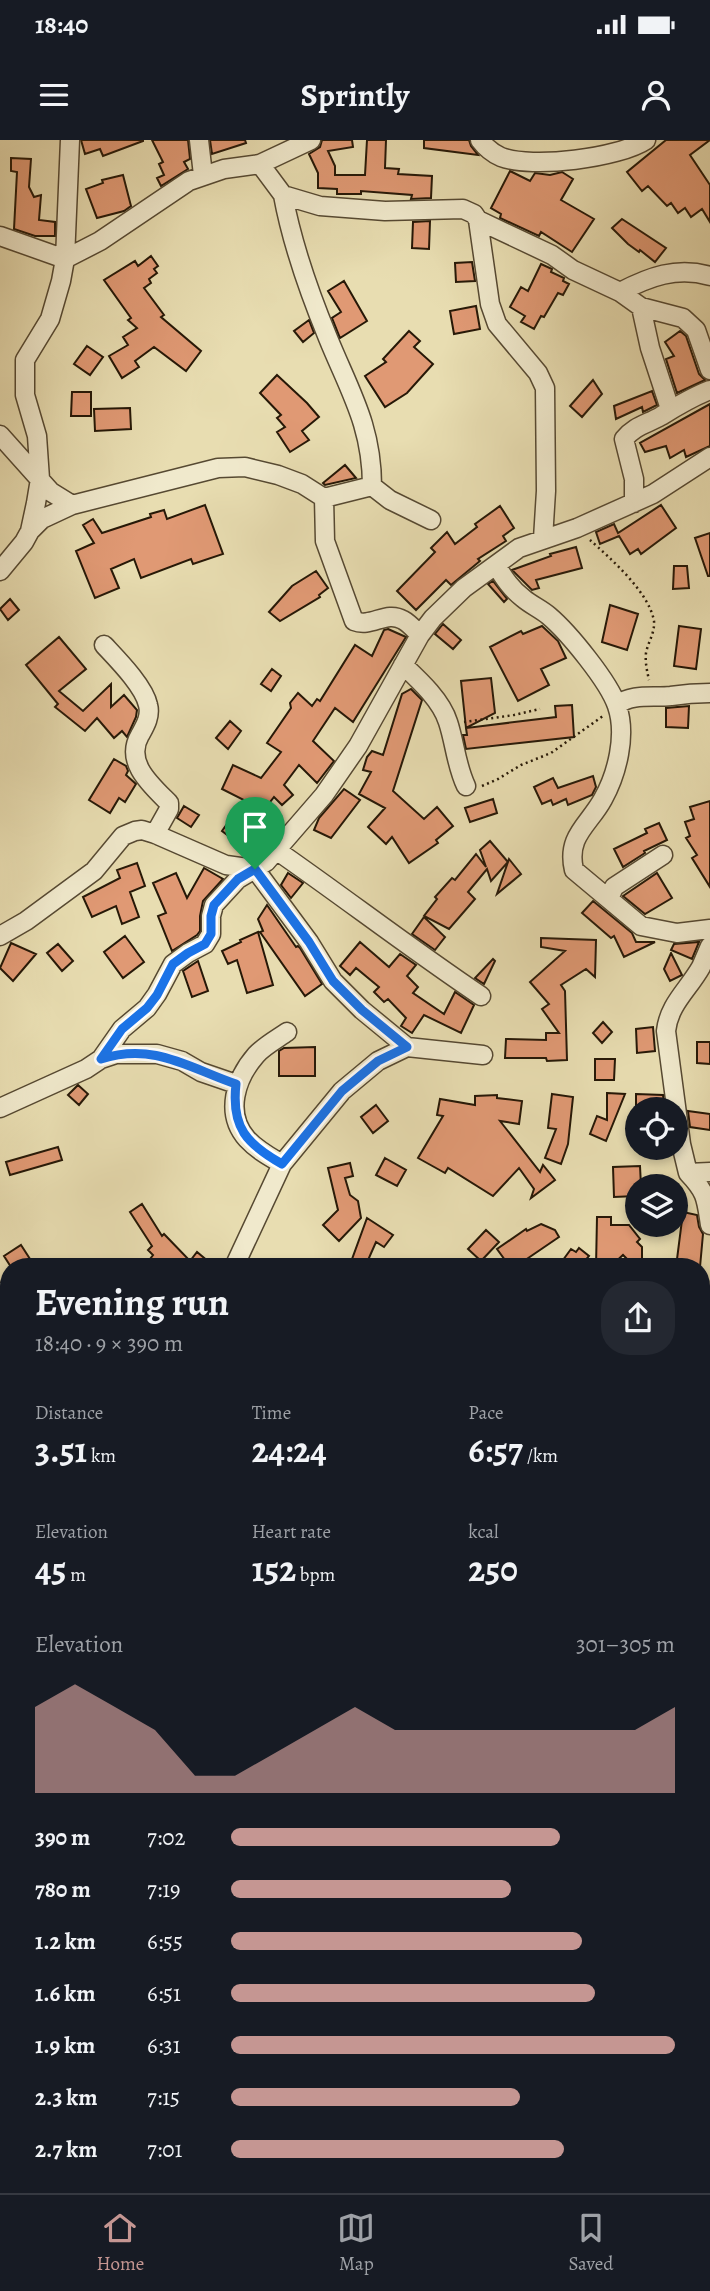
<!DOCTYPE html>
<html lang="en">
<head>
<meta charset="utf-8">
<style>
  :root { --surface:#171b24; --page:#242831; --text:#f1f3f6; --muted:#9ea1a6; --line:#363941; --accent:#c59692 }
  body { margin:0; font-family:Alegreya,serif; background:var(--page); color:var(--text); height:100vh; display:flex; flex-direction:column; font-size:26px; white-space:nowrap }
  * { box-sizing:border-box; margin:0 }
  p { font-size:23px; color:var(--muted) }
  .icon { flex:none; width:38px; height:38px; fill:none; stroke:currentColor; stroke-width:2; stroke-linecap:round; stroke-linejoin:round }
  .map { position:relative; flex:1; overflow:hidden }
  .side { position:absolute; left:0px; top:1118px; width:710px; height:936px; display:flex; flex-direction:column; background:var(--surface); border-radius:28px 28px 0 0; box-shadow:0 4px 10px #0003 }
  .side>* { flex:none }
  .fabs { position:absolute; left:625px; top:957px; display:grid; gap:14px }
  .fabs a { display:grid; place-items:center; width:63px; height:63px; border-radius:50%; background:var(--surface); box-shadow:0 4px 10px #0003; font-size:35px }
  .pin { position:absolute; display:grid; place-items:center; width:60px; height:60px; color:#fff; margin:-72px -30px; border-radius:50% 50% 50% 0; rotate:-45deg; box-shadow:0 0 7px #0007 }
  .pin .icon { rotate:45deg }
  .round { display:grid; place-items:center; flex:none; width:74px; height:74px; border-radius:28px; background:var(--page) }
  .head { display:flex; align-items:center; justify-content:space-between; height:119px; padding:0 35px }
  h1 { font-size:38px; font-weight:600; line-height:52px }
  .figures { display:grid; grid-template-columns:repeat(3,1fr); gap:10px; height:119px; padding:7px 35px }
  .figures div { display:grid; align-content:center }
  .figures b { font-size:35px; font-weight:600 }
  .figures small { font-size:19px; font-weight:400 }
  .figures p { font-size:19px }
  .chart { height:196px; padding:14px 35px }
  .chart p { display:flex; justify-content:space-between }
  .chart svg { width:100%; height:126px; margin-top:7px; fill:var(--accent); opacity:.7 }
  ul { padding:0 35px; list-style:none; font-size:23px }
  li { display:grid; grid-template-columns:112px 84px 1fr; align-items:center; height:52px }
  li i { height:18px; border-radius:9px; background:var(--accent) }
  .status { display:flex; justify-content:space-between; align-items:center; height:49px; padding:0 35px; background:var(--surface); direction:ltr }
  .status svg { height:19px; fill:currentColor }
  header { display:flex; justify-content:space-between; align-items:center; height:91px; padding:0 35px; background:var(--surface); font-size:32px; font-weight:600 }
  .tabs { display:flex; justify-content:space-around; align-items:center; height:98px; border-top:2px solid var(--line); background:var(--surface); font-size:19px; color:var(--muted) }
  .tabs a { display:grid; justify-items:center; gap:4px }
  .tabs .current { color:var(--accent) }
  .map>svg:first-child { display:block }
</style>
</head>
<body>
<div class="status"><b>18:40</b><svg viewBox="0 0 49 12"><path d="M0 12V9h3v3zM5 12V6h3v6zM10 12V3h3v9zM15 12V0h3v12zM26 1h20v11H26zM47 4h2v5h-2z"/></svg></div>
<header><svg class="icon" aria-label="menu" viewBox="0 0 24 24"><path d="M4 6h16M4 12h16M4 18h16"/></svg>Sprintly<svg class="icon" aria-label="person" viewBox="0 0 24 24"><circle cx="12" cy="8" r="4"/><path d="M4 21q1-7 8-7t8 7"/></svg></header>
<div class="map">
<svg width="710" height="2053" viewBox="0 0 710 2053">
  <rect width="100%" height="100%" fill="#e8ddb1"/>
  <filter id="stains"><feTurbulence type="fractalNoise" baseFrequency=".00286" numOctaves="4"/><feColorMatrix values="0 0 0 0 .2 0 0 0 0 .09 0 0 0 0 .02 0 0 0 .5 -.17"/></filter>
  <radialGradient id="worn" r=".72"><stop offset=".6" stop-color="#630" stop-opacity="0"/><stop offset="1" stop-color="#630" stop-opacity=".3"/></radialGradient>
  <path fill="#e09974" stroke="#261807" stroke-width="2" d="M 81,0 L 143,0 L 143,1 L 103,16 L 100,9 L 85,14 Z
    M 152,0 L 188,0 L 190,19 L 184,22 L 188,29 L 161,46 L 157,38 L 164,35 L 159,24 L 163,22 Z
    M 210,0 L 245,0 L 246,3 L 212,14 Z
    M 322,0 L 352,0 L 353,7 L 328,11 L 335,26 L 335,35 L 365,35 L 367,0 L 386,0 L 385,28 L 399,29 L 398,34 L 432,36 L 431,58 L 411,59 L 412,55 L 361,51 L 361,54 L 337,54 L 337,49 L 318,48 L 318,33 L 309,14 L 320,7 Z
    M 424,0 L 469,0 L 471,6 L 478,15 L 424,8 Z
    M 666,0 L 710,0 L 690,15 L 710,45 L 710,82 L 702,69 L 691,77 L 685,68 L 678,73 L 671,63 L 667,66 L 648,46 L 642,51 L 627,32 Z
    M 11,18 L 31,19 L 29,47 L 34,57 L 41,55 L 39,80 L 55,82 L 55,96 L 35,96 L 14,89 L 17,32 L 11,31 Z
    M 510,31 L 530,41 L 535,33 L 550,35 L 562,32 L 573,39 L 561,60 L 594,79 L 572,112 L 541,92 L 539,96 L 500,78 L 501,74 L 491,68 Z
    M 123,35 L 131,66 L 124,71 L 97,78 L 86,49 L 103,43 L 102,40 Z
    M 622,79 L 666,108 L 655,122 L 640,110 L 639,112 L 628,104 L 612,88 Z
    M 430,81 L 429,109 L 412,108 L 413,82 Z
    M 151,116 L 158,126 L 154,129 L 157,133 L 149,139 L 151,143 L 144,148 L 164,175 L 161,177 L 201,211 L 186,231 L 154,207 L 135,221 L 139,227 L 122,238 L 109,216 L 128,205 L 123,197 L 137,188 L 128,180 L 131,178 L 104,140 L 135,121 L 138,126 Z
    M 472,122 L 475,141 L 456,142 L 455,123 Z
    M 541,124 L 552,129 L 551,132 L 564,138 L 563,141 L 569,144 L 563,155 L 558,153 L 544,177 L 541,176 L 534,189 L 521,182 L 525,176 L 510,167 L 521,147 L 528,151 Z
    M 344,141 L 367,181 L 340,198 L 332,178 L 341,172 L 328,151 Z
    M 476,166 L 480,189 L 454,194 L 450,171 Z
    M 309,180 L 314,193 L 303,202 L 294,191 Z
    M 409,191 L 420,201 L 414,207 L 433,224 L 407,253 L 385,267 L 365,236 L 386,222 L 383,219 Z
    M 680,191 L 686,196 L 699,234 L 705,240 L 677,253 L 666,219 L 674,216 L 665,202 Z
    M 87,206 L 103,217 L 90,235 L 74,224 Z
    M 277,235 L 307,263 L 319,277 L 302,291 L 309,300 L 290,312 L 277,292 L 285,287 L 277,278 L 281,275 L 260,253 Z
    M 593,240 L 602,254 L 582,277 L 570,266 Z
    M 652,251 L 657,265 L 643,272 L 642,267 L 616,279 L 614,266 Z
    M 72,252 L 91,252 L 91,276 L 71,276 Z
    M 710,264 L 710,306 L 686,317 L 684,310 L 670,318 L 666,306 L 645,312 L 640,303 Z
    M 130,268 L 131,289 L 95,291 L 94,269 Z
    M 345,325 L 356,338 L 325,345 L 323,343 Z
    M 205,365 L 223,414 L 193,424 L 191,419 L 141,438 L 134,419 L 111,429 L 119,448 L 95,458 L 76,411 L 94,403 L 83,385 L 93,379 L 102,393 L 151,377 L 150,374 L 164,370 L 167,379 Z
    M 661,365 L 676,388 L 641,414 L 638,409 L 630,414 L 619,396 L 600,404 L 596,392 L 614,384 L 618,393 Z
    M 500,366 L 514,388 L 503,396 L 506,401 L 478,419 L 480,421 L 451,445 L 446,440 L 416,470 L 397,451 L 435,412 L 431,408 L 447,392 L 455,404 L 477,387 L 475,384 Z
    M 710,393 L 710,436 L 708,436 L 695,398 Z
    M 576,407 L 582,428 L 536,440 L 539,448 L 532,450 L 512,430 L 551,416 L 550,414 Z
    M 674,426 L 687,426 L 689,448 L 673,449 Z
    M 316,431 L 328,448 L 319,455 L 320,457 L 280,481 L 269,472 L 292,446 Z
    M 493,441 L 507,459 L 504,462 L 488,444 Z
    M 10,459 L 19,470 L 8,480 L 0,469 Z
    M 610,465 L 638,474 L 627,510 L 602,502 Z
    M 443,484 L 461,500 L 453,509 L 435,494 Z
    M 542,486 L 558,501 L 566,518 L 541,529 L 549,545 L 518,561 L 490,507 L 521,491 L 523,494 Z
    M 679,486 L 701,489 L 696,529 L 674,526 Z
    M 388,489 L 406,497 L 353,582 L 335,568 L 313,601 L 334,621 L 317,643 L 299,625 L 284,645 L 293,655 L 282,665 L 274,657 L 257,679 L 264,683 L 246,709 L 222,691 L 244,660 L 222,649 L 233,625 L 261,638 L 281,612 L 267,603 L 291,568 L 290,563 L 298,553 L 312,566 L 317,559 L 320,561 L 355,505 L 372,516 L 384,490 Z
    M 59,497 L 86,529 L 59,551 L 83,571 L 111,544 L 111,567 L 124,555 L 137,570 L 136,577 L 127,597 L 122,591 L 114,598 L 97,578 L 85,591 L 55,567 L 58,564 L 26,525 Z
    M 272,529 L 281,536 L 271,551 L 261,544 Z
    M 491,538 L 495,573 L 466,588 L 461,541 Z
    M 411,549 L 422,560 L 393,651 L 424,679 L 437,667 L 453,686 L 436,700 L 438,703 L 409,723 L 392,697 L 386,704 L 368,687 L 385,668 L 359,654 L 371,632 L 363,630 L 367,617 L 372,611 L 383,615 L 402,554 Z
    M 572,565 L 574,597 L 466,609 L 463,595 L 467,595 L 466,588 L 556,577 L 555,566 Z
    M 689,566 L 688,588 L 666,587 L 666,568 Z
    M 230,581 L 241,591 L 228,609 L 216,598 Z
    M 114,619 L 126,626 L 128,631 L 126,635 L 136,644 L 125,662 L 119,658 L 110,673 L 89,660 Z
    M 593,636 L 596,647 L 592,655 L 568,665 L 566,659 L 553,665 L 551,660 L 542,664 L 534,647 L 553,638 L 558,648 Z
    M 344,649 L 360,660 L 331,698 L 314,690 L 319,678 Z
    M 493,659 L 497,673 L 470,682 L 465,668 Z
    M 710,661 L 710,747 L 692,718 L 697,715 L 686,698 L 690,696 L 685,682 L 694,679 L 690,667 Z
    M 184,666 L 199,675 L 191,687 L 177,678 Z
    M 659,683 L 667,700 L 644,711 L 645,713 L 623,727 L 614,709 L 647,693 L 645,689 Z
    M 490,701 L 508,722 L 491,741 L 487,729 L 468,752 L 475,759 L 449,789 L 424,776 L 437,759 L 435,757 L 452,738 L 455,740 L 476,714 L 486,727 L 480,710 Z
    M 509,719 L 521,734 L 497,754 Z
    M 137,723 L 145,746 L 130,752 L 139,777 L 122,784 L 116,766 L 92,777 L 83,757 L 120,738 L 117,730 Z
    M 204,728 L 223,739 L 203,761 L 200,776 L 200,791 L 197,795 L 172,811 L 158,776 L 166,773 L 153,743 L 176,733 L 187,758 Z
    M 288,733 L 303,743 L 291,758 L 281,745 Z
    M 657,733 L 672,758 L 645,774 L 623,756 Z
    M 593,761 L 632,793 L 636,802 L 655,802 L 624,817 L 614,796 L 611,798 L 582,773 Z
    M 267,765 L 296,807 L 298,806 L 300,808 L 322,844 L 305,856 L 260,792 L 263,791 L 258,779 Z
    M 424,777 L 445,797 L 435,810 L 412,794 Z
    M 258,792 L 273,845 L 247,853 L 237,820 L 228,824 L 222,811 L 241,802 L 240,800 Z
    M 125,796 L 144,822 L 123,838 L 104,812 Z
    M 541,798 L 596,800 L 595,837 L 586,829 L 561,845 L 565,851 L 567,920 L 547,921 L 546,918 L 505,918 L 506,899 L 546,900 L 546,893 L 559,893 L 542,869 L 549,864 L 530,842 L 565,811 L 541,807 Z
    M 360,802 L 389,827 L 400,814 L 416,825 L 407,836 L 418,847 L 413,853 L 444,874 L 455,852 L 474,865 L 461,893 L 424,875 L 412,893 L 401,886 L 406,878 L 388,859 L 384,862 L 374,852 L 379,847 L 356,828 L 350,835 L 340,826 Z
    M 699,802 L 692,819 L 671,810 L 674,804 Z
    M 11,803 L 36,814 L 13,841 L 0,828 Z
    M 58,804 L 73,821 L 62,831 L 47,813 Z
    M 671,813 L 682,835 L 670,841 L 664,829 Z
    M 493,819 L 495,821 L 484,844 L 475,838 Z
    M 198,821 L 208,851 L 192,857 L 183,831 Z
    M 603,882 L 612,892 L 602,903 L 593,893 Z
    M 653,887 L 655,911 L 637,913 L 636,889 Z
    M 697,902 L 710,902 L 710,924 L 697,923 Z
    M 315,907 L 315,936 L 279,936 L 279,911 L 284,908 Z
    M 595,919 L 615,919 L 614,940 L 595,940 Z
    M 78,945 L 88,954 L 79,965 L 68,955 Z
    M 607,953 L 625,954 L 606,1001 L 590,994 L 597,976 L 607,980 Z
    M 552,954 L 573,957 L 568,1004 L 561,1024 L 545,1018 L 556,989 L 548,988 Z
    M 636,954 L 663,955 L 665,970 L 636,970 Z
    M 497,955 L 497,958 L 522,961 L 519,984 L 500,981 L 540,1032 L 543,1025 L 555,1040 L 531,1058 L 534,1049 L 519,1028 L 493,1056 L 448,1028 L 445,1033 L 418,1018 L 443,976 L 437,975 L 440,959 L 475,965 L 475,956 Z
    M 376,965 L 388,981 L 373,993 L 361,977 Z
    M 688,971 L 710,974 L 710,990 L 690,987 Z
    M 58,1007 L 62,1020 L 10,1035 L 6,1022 Z
    M 385,1018 L 406,1030 L 397,1046 L 376,1035 Z
    M 350,1023 L 353,1036 L 345,1038 L 350,1055 L 358,1061 L 361,1078 L 339,1101 L 323,1085 L 338,1070 L 328,1028 Z
    M 640,1026 L 641,1046 L 636,1047 L 636,1056 L 614,1057 L 613,1027 Z
    M 142,1064 L 162,1096 L 164,1094 L 190,1121 L 197,1112 L 215,1127 L 144,1127 L 153,1115 L 148,1110 L 152,1106 L 130,1072 Z
    M 683,1072 L 697,1075 L 699,1087 L 703,1094 L 700,1127 L 676,1127 Z
    M 597,1077 L 611,1077 L 611,1085 L 629,1085 L 640,1099 L 637,1102 L 642,1107 L 642,1127 L 635,1127 L 623,1115 L 610,1127 L 596,1127 Z
    M 367,1078 L 393,1095 L 384,1107 L 376,1102 L 365,1127 L 351,1122 Z
    M 541,1084 L 555,1090 L 559,1097 L 515,1127 L 510,1127 L 497,1109 L 526,1089 L 527,1091 Z
    M 486,1090 L 499,1102 L 481,1121 L 468,1109 Z
    M 21,1105 L 30,1119 L 18,1127 L 11,1127 L 4,1116 Z
    M 579,1108 L 589,1116 L 580,1127 L 572,1127 L 563,1120 L 571,1109 L 576,1112 Z"/>
  <g fill="none" stroke-linecap="round" stroke-linejoin="round">
    <defs>
      <path id="minor" d="M 199,0 L 203,35
        M 480,0 C 486,8 492,13 501,17 C 532,29 619,18 646,0
        M 260,24 L 283,55 L 320,66 L 385,71 L 463,69 L 474,74 L 478,80 L 552,115 L 573,130 L 620,152 L 641,167 L 683,178 L 696,190 L 710,230
        M 283,55 C 292,104 309,152 328,198 C 350,252 372,286 372,346 L 390,360 L 431,380
        M 478,80 L 490,164 L 497,184 L 538,233 L 545,248 L 546,351 L 543,399
        M 0,96 L 65,119 L 100,101 L 189,41 L 224,29 L 260,24 L 311,0
        M 620,152 C 649,137 677,126 710,136
        M 641,167 L 650,208 L 670,269
        M 0,295 L 51,352 L 72,365
        M 324,358 L 325,401 L 354,481 C 372,488 386,470 403,480 C 409,483 415,490 420,495
        M 634,363 L 634,339 L 624,299 C 634,286 647,284 661,276 C 677,266 692,257 710,250
        M 30,391 L 42,379 L 72,365 L 218,328 L 245,327 L 278,335 L 302,344 L 324,358 L 372,346
        M 496,425 C 504,438 511,449 523,458 C 531,465 541,469 549,476 C 569,493 609,542 617,566 C 627,595 617,634 603,659 C 589,685 566,696 574,730 L 641,786 L 677,793 L 710,789
        M 0,431 L 24,402 L 30,391 L 36,363 L 40,339 L 37,296 L 25,255 L 25,220 L 50,179 L 61,141 L 65,119 L 70,0
        M 104,505 C 117,519 144,546 148,565 C 151,576 145,586 140,595 C 124,622 151,645 169,663 L 169,669 L 155,694
        M 403,525 C 419,540 441,560 448,582 C 455,603 456,625 466,646
        M 617,565 C 632,553 653,558 671,556 C 684,554 696,553 710,553
        M 276,710 C 345,758 411,809 481,856
        M 609,759 L 614,747 L 663,715
        M 0,796 L 26,781 L 94,731 L 123,696 L 135,691 L 142,690 L 155,694 L 226,725 L 255,729 L 266,722 L 324,655 L 358,606 L 420,495 L 433,478 L 464,448 L 519,408 L 577,388 L 653,354 L 710,317
        M 710,806 C 707,813 704,820 701,827 C 688,850 669,864 666,891 L 681,1004 L 688,1033 L 710,1032
        M 101,919 L 122,889 L 147,868 L 157,854 L 173,824 L 188,813 L 205,804 L 211,794 L 211,776 L 214,765 L 238,739 L 255,729 L 309,802 L 333,841 L 362,870 L 407,907
        M 0,968 L 86,929 L 101,919 L 116,914 L 157,914 L 182,921 L 201,932 L 236,944
        M 282,1024 C 270,1017 257,1010 247,999 C 224,973 236,938 256,915 C 264,906 277,899 287,892
        M 688,1033 C 707,1053 706,1059 710,1085
        M 234,1127 L 282,1024 L 342,951 L 378,921 L 407,907 L 483,915
        M 0,1152 L 9,1160
        M 702,1254 L 710,1250
        M 0,1337 L 9,1366
        M 702,1407 L 710,1402
        M 702,1615 L 710,1617
        M 0,1714 L 9,1696
        M 702,1813 L 710,1832
        M 0,1888 L 9,1890
        M 702,2030 L 710,2033
        M 0,2035 L 6,2043
        M 254,2053 L 255,2046"/>
    </defs>
    <use href="#minor" stroke="#564932" stroke-width="21"/>
    <path stroke="#261807" stroke-width="2.5" stroke-dasharray="2 3.5" stroke-linecap="butt" d="M 590,400 C 611,419 649,452 654,481 C 655,493 648,502 646,513 C 645,522 647,531 649,540
      M 464,582 L 514,575 L 540,569
      M 482,646 L 498,639 L 521,625 L 551,613 L 603,576
      M 0,1759 L 9,1766"/>
    <use href="#minor" stroke="#f0e9cc" stroke-width="18"/>
  </g>
  <g fill="none" stroke-linecap="round" stroke-linejoin="round">
    <defs>
      <path id="route" d="M 255,729 L 309,802 L 333,841 L 362,870 L 407,907 L 378,921 L 342,951 L 282,1024 C 247,1004 231,988 236,944 C 189,928 154,902 101,919 L 122,889 L 147,868 L 157,855 L 173,824 L 188,813 L 205,804 L 211,794 L 211,776 L 214,765 L 238,739 Z"/>
    </defs>
    <use href="#route" stroke="#fff" stroke-width="14"/>
    <use href="#route" stroke="#1a73e8" stroke-width="9"/>
  </g>
  <rect width="100%" height="100%" filter="url(#stains)"/>
  <rect width="100%" height="100%" fill="url(#worn)"/>
</svg>
<div class="fabs">
<a><svg class="icon" aria-label="locate" viewBox="0 0 24 24"><circle cx="12" cy="12" r="6"/><path d="M12 2v4M12 18v4M2 12h4M18 12h4"/></svg></a>
<a><svg class="icon" aria-label="layers" viewBox="0 0 24 24"><path d="M12 4l9 5-9 5-9-5zM3 14l9 5 9-5"/></svg></a>
</div>
<div class="pin" style="left:255px;top:729px;background:#1e9e55"><svg class="icon" aria-label="arrive" viewBox="0 0 24 24"><path d="M6 21V4h12l-3 4 3 4H6"/></svg></div>
<section class="side">
<div class="head"><div><h1>Evening run</h1><p>18:40 · 9 × 390 m</p></div><a class="round"><svg class="icon" aria-label="share" viewBox="0 0 24 24"><path d="M12 15V3M7 8l5-5 5 5M5 13v7h14v-7"/></svg></a></div>
<div class="figures">
<div><p>Distance</p><b>3.51<small> km</small></b></div>
<div><p>Time</p><b>24:24</b></div>
<div><p>Pace</p><b>6:57<small> /km</small></b></div>
</div>
<div class="figures">
<div><p>Elevation</p><b>45<small> m</small></b></div>
<div><p>Heart rate</p><b>152<small> bpm</small></b></div>
<div><p>kcal</p><b>250</b></div>
</div>
<div class="chart"><p><span>Elevation</span>301–305 m</p>
<svg viewBox="0 0 160 44" preserveAspectRatio="none"><path d="M0 44V14L10 6L20 14L30 22L40 38L50 38L60 30L70 22L80 14L90 22L100 22L110 22L120 22L130 22L140 22L150 22L160 14V44z"/></svg>
</div>
<ul>
<li><b>390 m</b>7:02<i style="width:74%"></i></li>
<li><b>780 m</b>7:19<i style="width:63%"></i></li>
<li><b>1.2 km</b>6:55<i style="width:79%"></i></li>
<li><b>1.6 km</b>6:51<i style="width:82%"></i></li>
<li><b>1.9 km</b>6:31<i style="width:100%"></i></li>
<li><b>2.3 km</b>7:15<i style="width:65%"></i></li>
<li><b>2.7 km</b>7:01<i style="width:75%"></i></li>
</ul>
</section>
</div>
<nav class="tabs">
<a class="current"><svg class="icon" aria-label="home" viewBox="0 0 24 24"><path d="M3 11l9-7 9 7M6 9v11h12V9"/></svg>Home</a>
<a><svg class="icon" aria-label="map" viewBox="0 0 24 24"><path d="M3 6l6-2 6 2 6-2v14l-6 2-6-2-6 2zM9 4v14M15 6v14"/></svg>Map</a>
<a><svg class="icon" aria-label="saved" viewBox="0 0 24 24"><path d="M7 4h10v16l-5-4-5 4z"/></svg>Saved</a>
</nav>
</body>
</html>
